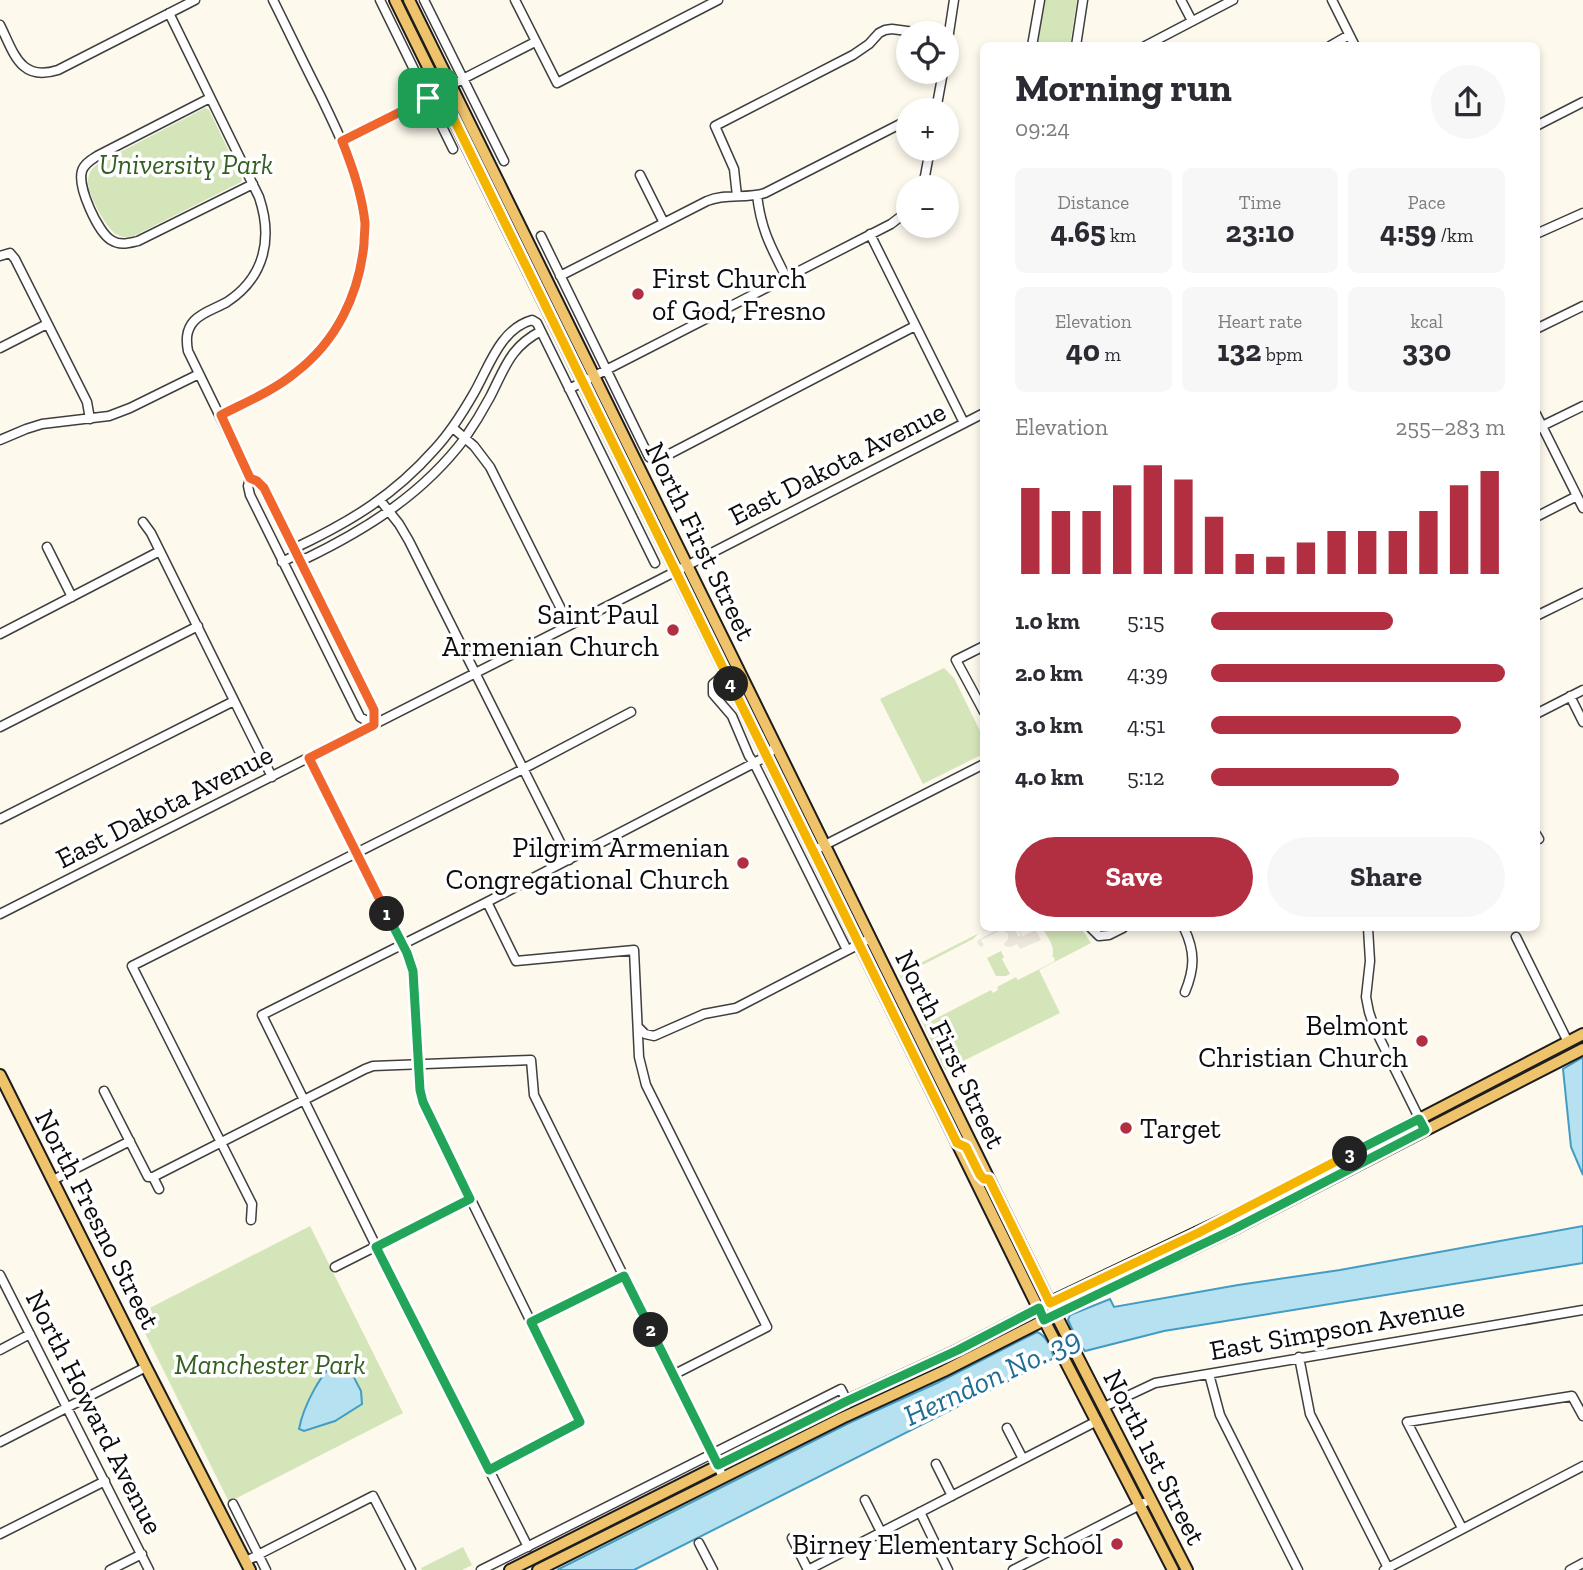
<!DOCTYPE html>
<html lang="en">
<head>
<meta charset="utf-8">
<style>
  :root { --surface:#fff; --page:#f7f7f7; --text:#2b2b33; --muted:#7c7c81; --accent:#b22f41 }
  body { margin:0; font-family:"Zilla Slab",serif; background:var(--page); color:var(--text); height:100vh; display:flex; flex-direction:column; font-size:26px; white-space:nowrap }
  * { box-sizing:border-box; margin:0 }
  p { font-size:23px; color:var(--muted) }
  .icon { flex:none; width:38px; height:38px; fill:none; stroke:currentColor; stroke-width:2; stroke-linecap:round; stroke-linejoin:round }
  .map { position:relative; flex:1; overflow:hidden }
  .drawer { position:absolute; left:980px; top:42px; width:560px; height:889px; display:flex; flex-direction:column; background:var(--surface); border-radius:10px; box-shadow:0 4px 10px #0003 }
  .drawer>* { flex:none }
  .buttons { position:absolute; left:896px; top:21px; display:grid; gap:14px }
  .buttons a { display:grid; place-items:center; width:63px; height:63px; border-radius:50%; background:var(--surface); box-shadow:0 4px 10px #0003; font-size:35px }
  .pin { position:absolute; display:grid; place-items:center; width:60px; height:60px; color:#fff; margin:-30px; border-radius:14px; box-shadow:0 4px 10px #0006 }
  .km { position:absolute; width:35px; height:35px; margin:-18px; border-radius:50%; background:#222; color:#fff; font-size:19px; line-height:35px; text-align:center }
  .round { display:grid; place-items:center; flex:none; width:74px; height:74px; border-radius:37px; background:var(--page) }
  .overview { display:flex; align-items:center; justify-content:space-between; height:119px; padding:0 35px }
  h1 { font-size:38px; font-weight:700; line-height:52px }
  .figures { display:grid; grid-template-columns:repeat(3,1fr); gap:10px; height:119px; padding:7px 35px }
  .figures div { display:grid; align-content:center; border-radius:10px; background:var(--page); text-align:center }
  .figures b { font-size:30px; font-weight:700 }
  .figures small { font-size:19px; font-weight:400 }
  .figures p { font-size:19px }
  .chart { height:196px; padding:14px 35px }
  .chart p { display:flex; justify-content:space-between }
  .chart svg { width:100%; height:126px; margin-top:7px; stroke:var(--accent); stroke-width:6 }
  .primary-button { display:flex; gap:14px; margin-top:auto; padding:14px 35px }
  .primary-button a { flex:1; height:80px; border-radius:42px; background:var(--accent); color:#fff; font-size:28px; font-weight:700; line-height:80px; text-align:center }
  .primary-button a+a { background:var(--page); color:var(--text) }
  ul { padding:0 35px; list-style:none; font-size:23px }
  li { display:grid; grid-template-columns:112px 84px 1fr; align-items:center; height:52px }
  li i { height:18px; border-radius:9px; background:var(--accent) }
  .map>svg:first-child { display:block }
</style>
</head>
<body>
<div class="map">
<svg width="1583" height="1570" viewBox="0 0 1583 1570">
  <rect width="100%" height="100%" fill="#fef9ed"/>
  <path fill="#d4e5b9" d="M 1045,0 L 1077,0 L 1070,45 L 1037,45 Z
    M 205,108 L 209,110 L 242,178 L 241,182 L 134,236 C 128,237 123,238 118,235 C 107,231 87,193 88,181 C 88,173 93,167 99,163 Z
    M 944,668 L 954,678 L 983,737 L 983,754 L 923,784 L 880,699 Z
    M 989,928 L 990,928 L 979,933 L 973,939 L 909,972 L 906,981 L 904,983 L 899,974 Z
    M 1042,928 L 1081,928 L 1091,943 L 1039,970 L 1060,1013 L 945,1070 L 921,1019 L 931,1021 L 991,990 L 993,993 L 998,990 L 997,987 L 1016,977 L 1018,980 L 1055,961 L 1054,957 L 1052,957 C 1056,947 1047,936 1042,928 Z
    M 1001,951 L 1004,957 L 1002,959 L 1010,974 L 1006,976 L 996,976 L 987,958 Z
    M 310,1226 L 403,1413 L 229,1502 L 136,1315 Z
    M 463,1547 L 472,1565 L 462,1570 L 422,1570 L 421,1568 Z"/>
  <path fill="#ede7dd" d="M 1008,928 L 1012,928 L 1016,931 L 1018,937 L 1021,935 L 1017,928 L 1023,936 L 1035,930 L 1035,928 L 1041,940 L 1020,949 L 1017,944 L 1011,947 L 1005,946 L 1004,944 L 1008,939 L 1008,934 L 1004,931 L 1000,931 L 981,940 L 984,945 L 980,947 L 977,942 L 978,940 L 997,930 Z"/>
  <path fill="#b5e1f1" stroke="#429cc3" stroke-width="2" d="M 1583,1057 L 1583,1175 L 1571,1147 L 1563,1069 Z
    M 1583,1226 L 1583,1263 L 1164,1331 L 1085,1351 L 1077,1340 L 1068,1320 L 1070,1315 L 1110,1299 L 1114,1307 L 1238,1285 L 1340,1270 Z
    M 1037,1332 C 1047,1336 1051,1348 1054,1358 L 634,1570 L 557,1570 L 851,1422 L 937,1383 Z
    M 341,1359 L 346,1362 L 361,1391 L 362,1404 L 335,1421 L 304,1431 L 299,1429 C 303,1408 321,1369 341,1359 Z"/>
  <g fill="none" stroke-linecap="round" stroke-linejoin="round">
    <defs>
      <path id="minor" d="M 380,0 L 453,149
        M 424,0 L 504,161
        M 515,0 L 557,83 L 718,0
        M 1181,0 L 1192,21
        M 1332,0 L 1355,46
        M 169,13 L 259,197 C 273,238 265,277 227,302 C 217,308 202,312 194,321 C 186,330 186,340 188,351 L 250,478 L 257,481 L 264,489 L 374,710 L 374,725 L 360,717 L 250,495 L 248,486 L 250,478
        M 0,25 C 14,53 20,82 58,70 L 195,0
        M 947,46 L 954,0
        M 1032,46 L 1040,0
        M 1076,46 L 1083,0
        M 1145,46 L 1233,0
        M 1330,46 L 1349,35
        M 210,98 L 97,156 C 91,160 84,164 82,171 C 77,187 98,232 111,240 C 120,246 129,243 138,241 L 253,184
        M 936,110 L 943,72
        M 1536,126 L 1583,102
        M 342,141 L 535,42
        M 640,175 L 664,223
        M 923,187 L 930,149
        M 757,195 C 761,230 771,247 786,277
        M 737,196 L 734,169 L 715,126 L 853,55 L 869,44 L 879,33 L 885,30 L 892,29 L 922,33
        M 870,234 L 964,423
        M 1536,234 L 1583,213
        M 541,236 L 649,457 L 654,460 L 658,460 L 915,326
        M 0,256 L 10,253 L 15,259 L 87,402 L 90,419
        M 560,276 L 707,201 C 726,193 746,199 765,193 L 908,120
        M 1536,329 L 1583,306
        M 0,348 L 47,324
        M 569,389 L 891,224 L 908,211
        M 1536,414 L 1583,508
        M 221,415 C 246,402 272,391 295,374 C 320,354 339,328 351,298 C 382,223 353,163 320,95 C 304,64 289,32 273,0
        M 453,428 L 474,446 L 490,467 L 569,625
        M 1536,429 L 1583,406
        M 0,440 L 26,429 L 42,424 L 109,416 L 130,408 L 199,374
        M 380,500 L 399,524 L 409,541 L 569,860
        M 1536,517 L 1577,496
        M 143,522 L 151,533 L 272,777
        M 47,547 L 72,597
        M 296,555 L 305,559 C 367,529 423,494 465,438 C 474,425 483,410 490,397 C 505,368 510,347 541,331
        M 282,562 L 296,555 L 299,546 C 353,520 394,495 434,450 C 450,433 462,414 474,393 C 489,367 500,329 532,320 L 537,323 L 655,563
        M 1536,616 L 1583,593
        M 0,634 L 160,551
        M 984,646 L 956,660 L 984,712
        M 726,673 L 713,684 L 713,694 L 732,716 L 749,756 L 754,763 L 847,950
        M 1570,696 L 1583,722
        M 1536,714 L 1583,690
        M 0,727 L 198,626
        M 309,758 L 411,961 L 413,971 L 420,1090 L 423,1102 L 580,1422 L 489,1470
        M 0,819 L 234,701
        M 1536,834 L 1539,839
        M 813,851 L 984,764
        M 487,902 L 516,961 L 634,950 L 639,1057 L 646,1085 L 767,1327 L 673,1375
        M 0,914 L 657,581 L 984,413
        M 1091,928 L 1099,936 L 1109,935 L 1123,928
        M 1184,928 C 1195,951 1195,968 1185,992
        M 1368,928 L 1370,961 L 1366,997 L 1369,1012 L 1374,1027 L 1425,1130
        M 1516,937 L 1568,1042
        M 638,1027 L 645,1034 L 654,1036 L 704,1014 L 736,1008 L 871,938
        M 104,1091 L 148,1177 L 153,1177 L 159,1189
        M 153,1177 L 365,1069 L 373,1066 L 531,1060 L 534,1095 L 723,1477
        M 53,1180 L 130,1141
        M 251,1220 L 252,1204 L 132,966 L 523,769 L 631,712
        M 335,1267 L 470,1199
        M 0,1275 L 149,1570
        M 531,1322 L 624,1276
        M 0,1350 L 30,1334
        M 1299,1357 L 1310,1414 L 1388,1568
        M 1209,1374 L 1220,1415 L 1298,1570
        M 1104,1407 L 1155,1383 L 1583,1310
        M 1007,1428 L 1023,1459
        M 0,1442 L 146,1367
        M 936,1464 L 952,1496
        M 865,1500 L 881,1532
        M 233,1504 L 266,1570
        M 920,1512 L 948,1570
        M 1462,1528 L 1407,1422 L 1572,1396 L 1583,1416
        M 0,1534 L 105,1481
        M 792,1538 L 808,1570 L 1097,1421
        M 699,1543 L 713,1570
        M 528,1547 L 376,1246 L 262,1015 L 487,902 L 754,763 L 767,756 L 776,745
        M 246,1561 L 373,1496 L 411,1570
        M 110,1570 L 142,1554
        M 481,1570 L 841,1389 L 847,1401
        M 1013,1570 L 1144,1503
        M 1384,1570 L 1583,1466
        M 1570,1570 L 1583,1563"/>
      <path id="major" d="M 395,0 L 1044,1320 L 1173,1570
        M 409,0 L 1050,1303 L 1187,1570
        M 0,1075 L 146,1367 L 250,1570
        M 510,1570 L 847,1401 L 958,1350 L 1059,1298 L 1246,1209 L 1583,1034
        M 538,1570 L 842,1418 L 944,1371 L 1078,1303 L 1232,1230 L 1583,1049"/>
    </defs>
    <use href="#minor" stroke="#3f3f3f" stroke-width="11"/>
    <use href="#major" stroke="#1d1d1d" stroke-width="14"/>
    <use href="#minor" stroke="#fff" stroke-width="8"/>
    <use href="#major" stroke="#efc36c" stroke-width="10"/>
  </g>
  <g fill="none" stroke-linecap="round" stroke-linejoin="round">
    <defs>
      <path id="split-1" d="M 387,914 L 309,758 L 374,725 L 374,710 L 264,488 L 257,481 L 250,478 L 221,415 C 246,402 273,391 295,373 C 336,342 359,295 364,244 C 364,237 365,230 365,223 C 362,194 353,168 342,141 L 428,98"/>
      <path id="split-2" d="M 387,914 L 407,953 L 413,971 L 420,1090 L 423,1102 L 470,1199 L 376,1247 L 489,1470 L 580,1422 L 531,1322 L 624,1276 L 651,1330"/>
      <path id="split-3" d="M 651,1330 L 718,1465 L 847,1401 L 958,1350 L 1039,1308 L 1044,1320 L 1232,1230 L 1425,1130 L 1419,1119 L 1350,1154"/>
      <path id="split-4" d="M 731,684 L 957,1143 L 966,1147 L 980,1175 L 984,1179 L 989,1179 L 1050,1303 L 1198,1233 L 1350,1154"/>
      <path id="split-5" d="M 428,98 L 440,91 L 731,684"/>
    </defs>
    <use href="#split-1" stroke="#fff" stroke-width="14"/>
    <use href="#split-2" stroke="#fff" stroke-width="14"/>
    <use href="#split-3" stroke="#fff" stroke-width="14"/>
    <use href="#split-4" stroke="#fff" stroke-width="14"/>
    <use href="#split-5" stroke="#fff" stroke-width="14"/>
    <use href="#split-1" stroke="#f0652b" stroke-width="9"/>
    <use href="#split-2" stroke="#22a559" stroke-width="9"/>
    <use href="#split-3" stroke="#22a559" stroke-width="9"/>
    <use href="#split-4" stroke="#f5b400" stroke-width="9"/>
    <use href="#split-5" stroke="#f5b400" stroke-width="9"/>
  </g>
  <g fill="#b22f41" stroke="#fff" stroke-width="2.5">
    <circle cx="638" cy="294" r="7"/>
    <circle cx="673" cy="630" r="7"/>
    <circle cx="743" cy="863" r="7"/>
    <circle cx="1422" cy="1041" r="7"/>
    <circle cx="1126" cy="1128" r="7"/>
    <circle cx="1117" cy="1544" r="7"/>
  </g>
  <g text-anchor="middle" stroke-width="7" stroke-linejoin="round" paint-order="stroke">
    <g font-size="28" font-style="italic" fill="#345f22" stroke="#fff">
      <text x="186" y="174">University Park</text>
      <text x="270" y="1374">Manchester Park</text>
    </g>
    <g font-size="28" fill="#0c0c0c" stroke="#fff" text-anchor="end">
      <text x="652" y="288" text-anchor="start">First Church<tspan x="652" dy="32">of God, Fresno</tspan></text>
      <text x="659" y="624">Saint Paul<tspan x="659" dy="32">Armenian Church</tspan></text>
      <text x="729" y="857">Pilgrim Armenian<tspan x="729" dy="32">Congregational Church</tspan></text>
      <text x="1408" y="1035">Belmont<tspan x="1408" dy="32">Christian Church</tspan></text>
      <text x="1140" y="1138" text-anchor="start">Target</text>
      <text x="1103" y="1554">Birney Elementary School</text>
    </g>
    <g font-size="28" fill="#0c0c0c" stroke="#fff">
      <text transform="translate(837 463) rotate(-27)" y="10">East Dakota Avenue</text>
      <text transform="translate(701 541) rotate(64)" y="10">North First Street</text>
      <text transform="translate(164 806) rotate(-27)" y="10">East Dakota Avenue</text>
      <text transform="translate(951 1049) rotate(64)" y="10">North First Street</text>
      <text transform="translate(98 1219) rotate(63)" y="10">North Fresno Street</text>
      <text transform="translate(1337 1328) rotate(-10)" y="10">East Simpson Avenue</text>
      <text transform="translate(95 1412) rotate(63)" y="10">North Howard Avenue</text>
      <text transform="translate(1155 1457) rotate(63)" y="10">North 1st Street</text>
    </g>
    <g font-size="30" font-style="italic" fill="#1f6d95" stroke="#fff">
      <text transform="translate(992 1377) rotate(-25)" y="10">Herndon No. 39</text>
    </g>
  </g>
</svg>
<div class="buttons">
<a><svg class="icon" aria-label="locate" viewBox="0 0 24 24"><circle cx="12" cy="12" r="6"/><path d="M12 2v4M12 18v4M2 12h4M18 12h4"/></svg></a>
<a>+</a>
<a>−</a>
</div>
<div class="pin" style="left:428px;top:98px;background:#1e9e55"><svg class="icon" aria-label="arrive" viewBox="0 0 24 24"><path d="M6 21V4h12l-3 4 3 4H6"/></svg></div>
<b class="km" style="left:387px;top:914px">1</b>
<b class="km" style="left:651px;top:1330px">2</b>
<b class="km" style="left:1350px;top:1154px">3</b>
<b class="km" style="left:731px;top:684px">4</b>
<section class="drawer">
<div class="overview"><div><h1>Morning run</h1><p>09:24</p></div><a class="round"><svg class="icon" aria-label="share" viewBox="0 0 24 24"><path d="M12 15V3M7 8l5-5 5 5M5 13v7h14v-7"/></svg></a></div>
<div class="figures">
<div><p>Distance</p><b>4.65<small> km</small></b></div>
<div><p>Time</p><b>23:10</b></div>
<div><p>Pace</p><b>4:59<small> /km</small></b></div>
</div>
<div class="figures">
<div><p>Elevation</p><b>40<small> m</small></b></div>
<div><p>Heart rate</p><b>132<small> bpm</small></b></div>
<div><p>kcal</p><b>330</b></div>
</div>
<div class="chart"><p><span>Elevation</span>255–283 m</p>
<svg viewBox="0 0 160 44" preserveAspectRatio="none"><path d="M5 44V14M15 44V22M25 44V22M35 44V13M45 44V6M55 44V11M65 44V24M75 44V37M85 44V38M95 44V33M105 44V29M115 44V29M125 44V29M135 44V22M145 44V13M155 44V8"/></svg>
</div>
<ul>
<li><b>1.0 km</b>5:15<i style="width:62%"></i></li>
<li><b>2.0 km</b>4:39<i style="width:100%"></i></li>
<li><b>3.0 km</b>4:51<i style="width:85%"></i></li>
<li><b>4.0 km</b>5:12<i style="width:64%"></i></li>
</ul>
<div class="primary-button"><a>Save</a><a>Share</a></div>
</section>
</div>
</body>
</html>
